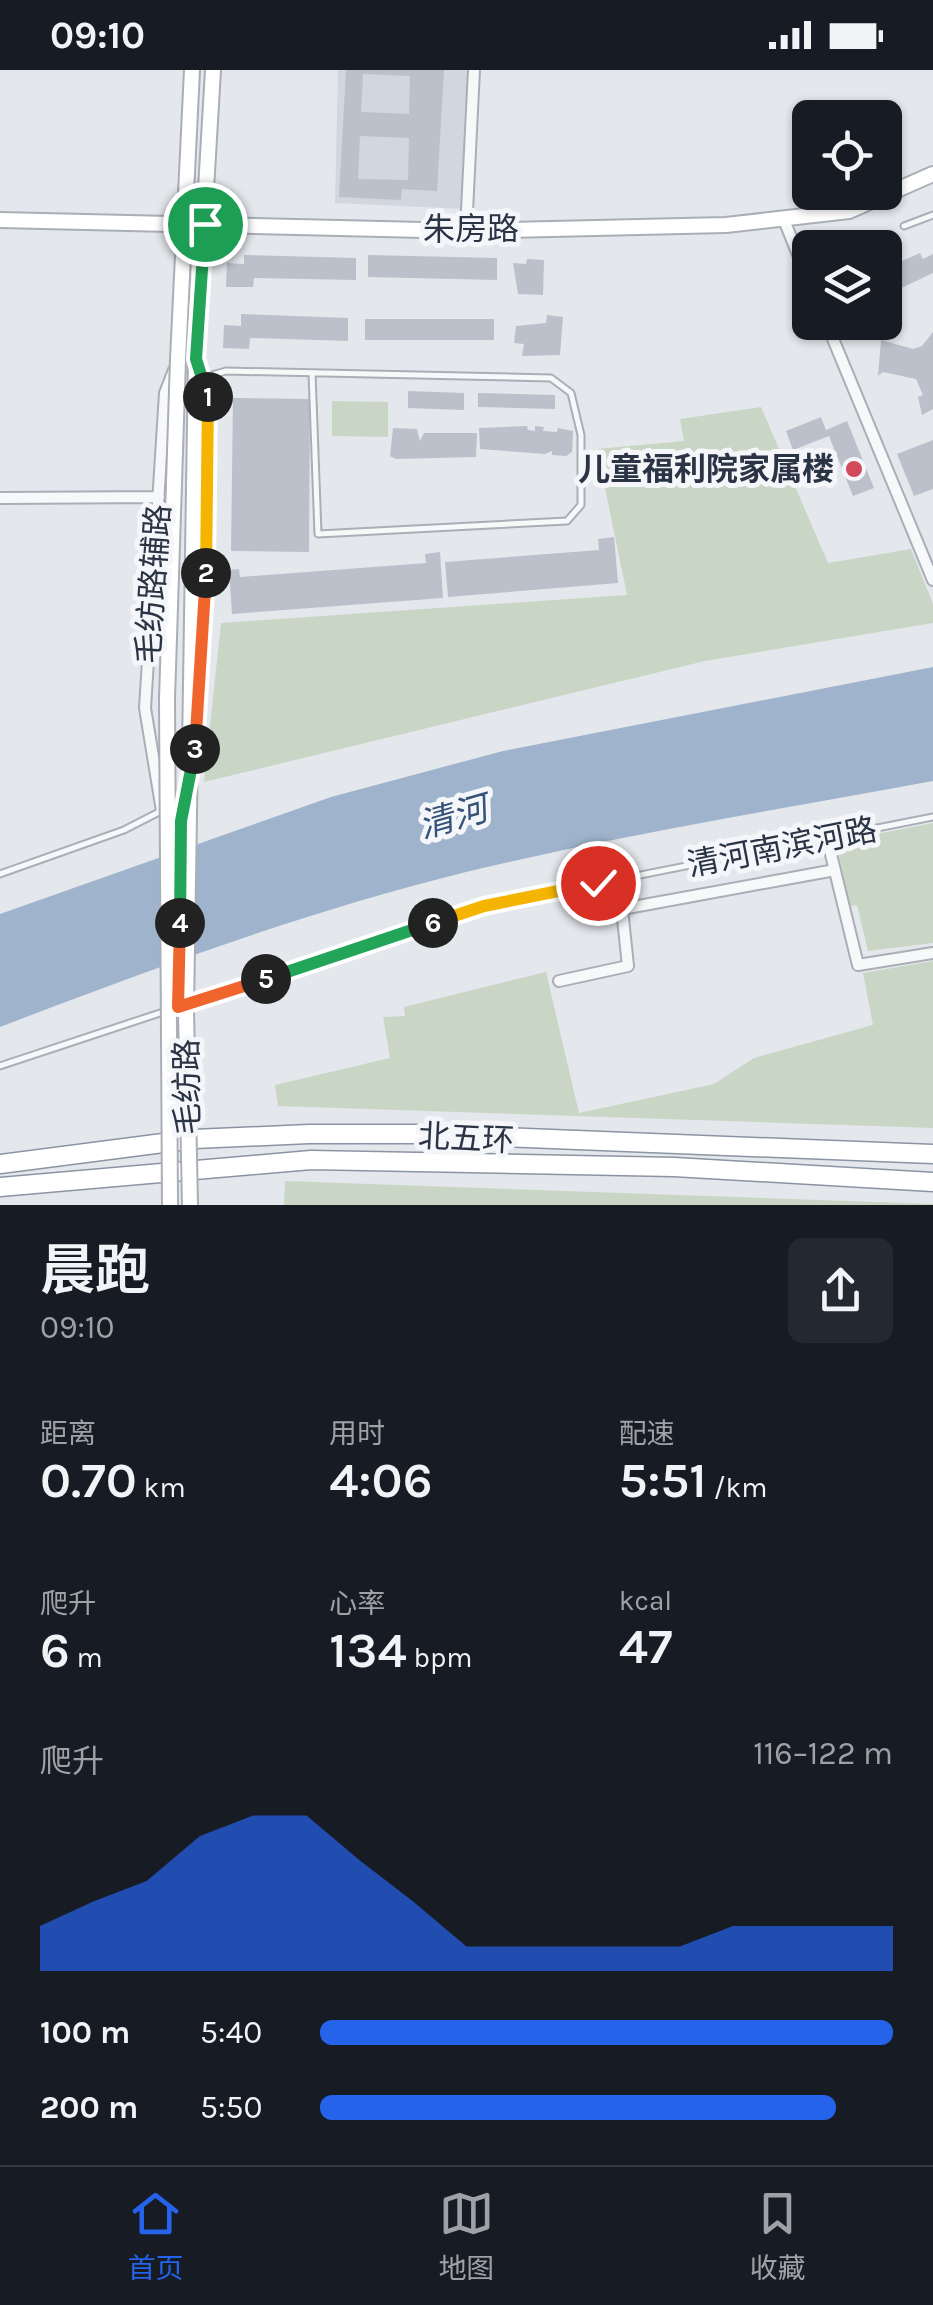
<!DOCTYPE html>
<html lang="zh">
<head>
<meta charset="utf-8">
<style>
  :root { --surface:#171b24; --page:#242831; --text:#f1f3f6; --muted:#9ea1a6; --line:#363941; --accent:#2563eb }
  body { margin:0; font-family:Karla,"Noto Sans SC",sans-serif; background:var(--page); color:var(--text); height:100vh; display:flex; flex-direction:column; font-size:38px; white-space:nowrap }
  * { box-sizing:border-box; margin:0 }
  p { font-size:32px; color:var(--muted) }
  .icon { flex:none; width:55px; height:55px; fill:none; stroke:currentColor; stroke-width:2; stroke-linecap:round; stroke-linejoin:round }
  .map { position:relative; height:1135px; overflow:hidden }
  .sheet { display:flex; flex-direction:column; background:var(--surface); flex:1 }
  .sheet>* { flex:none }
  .tools { position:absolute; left:792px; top:30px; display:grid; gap:20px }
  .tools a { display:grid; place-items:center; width:110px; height:110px; border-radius:15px; background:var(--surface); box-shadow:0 2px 8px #0004; font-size:50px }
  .pin { position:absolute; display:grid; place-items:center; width:85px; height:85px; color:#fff; margin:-42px; border:5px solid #fff; border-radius:50%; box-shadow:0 2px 10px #0007 }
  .km { position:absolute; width:50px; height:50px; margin:-25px; border-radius:50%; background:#222; color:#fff; font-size:28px; line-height:50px; text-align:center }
  .round { display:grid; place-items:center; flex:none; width:105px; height:105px; border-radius:15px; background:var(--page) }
  .head { display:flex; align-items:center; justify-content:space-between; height:170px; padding:0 40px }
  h1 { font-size:55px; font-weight:600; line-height:75px }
  .stats { display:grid; grid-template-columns:repeat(3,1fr); gap:15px; height:170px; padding:10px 40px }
  .stats div { display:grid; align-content:center }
  .stats b { font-size:50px; font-weight:600 }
  .stats small { font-size:28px; font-weight:400 }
  .stats p { font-size:28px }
  .chart { height:280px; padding:20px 40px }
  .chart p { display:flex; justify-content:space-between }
  .chart svg { width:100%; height:180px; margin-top:10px; fill:var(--accent); opacity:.7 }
  ul { padding:0 40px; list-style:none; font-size:32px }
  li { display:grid; grid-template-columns:160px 120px 1fr; align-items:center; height:75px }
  li i { height:25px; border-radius:12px; background:var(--accent) }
  .status { display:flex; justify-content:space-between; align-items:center; height:70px; padding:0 50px; background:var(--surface); direction:ltr }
  .status svg { height:28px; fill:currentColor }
  .tabs { display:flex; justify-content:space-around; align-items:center; height:140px; border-top:2px solid var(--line); background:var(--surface); font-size:28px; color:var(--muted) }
  .tabs a { display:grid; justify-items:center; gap:5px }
  .tabs .active { color:var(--accent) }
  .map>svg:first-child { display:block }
</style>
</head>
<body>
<div class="status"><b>09:10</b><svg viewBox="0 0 49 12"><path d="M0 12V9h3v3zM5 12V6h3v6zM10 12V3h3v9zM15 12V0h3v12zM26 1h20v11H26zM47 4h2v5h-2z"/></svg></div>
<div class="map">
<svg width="933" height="1135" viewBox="0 0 933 1135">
  <rect width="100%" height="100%" fill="#e4e7ec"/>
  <path fill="#d2d6de" d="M 338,0 L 471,0 L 465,139 L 335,133 Z"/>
  <path fill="#c9d6c5" d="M 332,331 L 388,332 L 388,367 L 332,366 Z
    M 761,337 L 828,493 L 911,479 L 933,534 L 933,553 L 705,591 L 204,712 L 221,553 L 627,525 L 597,379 L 684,371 L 680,349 Z
    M 933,753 L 933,873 L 868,881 L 857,835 L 850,836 L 836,772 Z
    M 933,891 L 933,1058 L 278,1036 L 275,1015 L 390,988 L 383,947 L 405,946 L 404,937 L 546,902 L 579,1043 L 714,1014 L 754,988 L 873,955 L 863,903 Z
    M 285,1111 L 933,1134 L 933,1135 L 284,1135 Z"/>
  <path fill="#9fb4cc" d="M 933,597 L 933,711 C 776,740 618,765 462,803 C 305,842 151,899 0,957 L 0,844 L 331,727 L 503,681 Z"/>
  <path fill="#bbc0ca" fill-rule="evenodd" d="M 346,0 L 444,0 L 437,121 L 402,119 L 401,130 L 339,127 ZM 363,4 L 410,6 L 409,44 L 361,42 ZM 360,66 L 409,68 L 408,110 L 358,109 Z
    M 920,183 L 923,189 L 933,184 L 933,203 L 897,220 L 885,212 L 885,193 L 890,186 L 900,192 Z
    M 244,185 L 356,188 L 356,210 L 254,208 L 253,217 L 226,217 L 227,193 L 244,194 Z
    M 368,185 L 497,188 L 497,210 L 368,207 Z
    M 527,189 L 544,190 L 543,225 L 518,224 L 513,193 L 526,194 Z
    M 241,244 L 348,248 L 348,271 L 250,268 L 249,279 L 223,278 L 224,255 L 241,256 Z
    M 547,245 L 563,247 L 560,285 L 522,286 L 524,274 L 514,273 L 516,256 L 546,253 Z
    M 365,249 L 494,249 L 494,270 L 365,270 Z
    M 933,262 L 933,339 L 922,345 L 918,327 L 923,325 L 916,309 L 883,302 L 878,306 L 881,270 L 913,279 L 922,276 Z
    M 408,321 L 464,323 L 464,340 L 408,338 Z
    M 478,323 L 555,325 L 555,339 L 478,337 Z
    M 233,328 L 310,329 L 309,482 L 231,481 Z
    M 821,347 L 826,360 L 847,351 L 874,418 L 853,426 L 829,366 L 793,380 L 786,361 Z
    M 527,356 L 528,360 L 535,361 L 535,356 L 544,357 L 543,361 L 557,362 L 558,358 L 573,361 L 572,382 L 566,386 L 552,385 L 552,381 L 545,384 L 480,379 L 479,358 Z
    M 393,358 L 417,359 L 420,371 L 424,363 L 477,363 L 476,387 L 396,389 L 390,386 Z
    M 933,370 L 933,419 L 914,426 L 897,384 Z
    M 614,467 L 618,513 L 448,527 L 445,492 L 599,480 L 598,469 Z
    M 440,482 L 443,528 L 232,544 L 229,500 L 239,499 L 240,507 L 426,493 L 425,484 Z"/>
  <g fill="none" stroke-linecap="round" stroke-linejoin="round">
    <defs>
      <path id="lane" d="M 904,156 L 933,145
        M 205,307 L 226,301 L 551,308 L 571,323 L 581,365 L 581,435 L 567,451 L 318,464 L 312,303
        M 0,804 L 124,760 L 161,741
        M 190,933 L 484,836 L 933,747
        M 0,996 L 166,941"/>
      <path id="street" d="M 784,150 L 810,214
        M 466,161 L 474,0
        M 826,252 L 933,510
        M 0,428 L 159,427
        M 195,682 L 208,467 L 208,325 L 199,296
        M 162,741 L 145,638 L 165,323 L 174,300
        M 827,768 L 858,895 L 933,883
        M 559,911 L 628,896 L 622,839 L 835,800
        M 178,937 L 185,728"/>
      <path id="secondary" d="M 0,150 L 466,161 L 726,155 L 849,141 L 933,104
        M 178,289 L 192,0
        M 196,289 L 213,0"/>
      <path id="highway" d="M 0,1094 L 194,1069 L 309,1064 L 422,1064 L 933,1084
        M 0,1117 L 311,1090 L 674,1097 L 933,1112"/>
    </defs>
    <use href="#lane" stroke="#a9aeb7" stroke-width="9"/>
    <use href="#street" stroke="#a9aeb7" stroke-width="14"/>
    <use href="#secondary" stroke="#a9aeb7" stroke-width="18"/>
    <use href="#highway" stroke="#8b94a3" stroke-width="21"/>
    <use href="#lane" stroke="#f7f8fa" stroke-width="5"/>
    <use href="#street" stroke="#f7f8fa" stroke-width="10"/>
    <use href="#secondary" stroke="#fff" stroke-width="14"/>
    <use href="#highway" stroke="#fff" stroke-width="18"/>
    <defs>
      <path id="secondary-bridge" d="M 170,1135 L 167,629 L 178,289
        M 190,1135 L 186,940 L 196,289"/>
    </defs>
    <use href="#secondary-bridge" stroke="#a9aeb7" stroke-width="18" stroke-linecap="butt"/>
    <use href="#secondary-bridge" stroke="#fff" stroke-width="14"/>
  </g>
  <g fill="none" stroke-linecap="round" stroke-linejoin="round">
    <defs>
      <path id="split-1" d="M 205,154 L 196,289 L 208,327"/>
      <path id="split-2" d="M 206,503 L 208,327"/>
      <path id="split-3" d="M 195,679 L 206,503"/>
      <path id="split-4" d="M 180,853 L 181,751 L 195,679"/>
      <path id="split-5" d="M 180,853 L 178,937 L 266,909"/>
      <path id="split-6" d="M 266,909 L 433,853"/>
      <path id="split-7" d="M 433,853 L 484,836 L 598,813"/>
    </defs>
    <use href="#split-1" stroke="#fff" stroke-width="20"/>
    <use href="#split-2" stroke="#fff" stroke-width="20"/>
    <use href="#split-3" stroke="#fff" stroke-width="20"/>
    <use href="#split-4" stroke="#fff" stroke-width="20"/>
    <use href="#split-5" stroke="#fff" stroke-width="20"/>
    <use href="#split-6" stroke="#fff" stroke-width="20"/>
    <use href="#split-7" stroke="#fff" stroke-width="20"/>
    <use href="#split-1" stroke="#22a559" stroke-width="12"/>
    <use href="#split-2" stroke="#f5b400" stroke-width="12"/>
    <use href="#split-3" stroke="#f0652b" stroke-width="12"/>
    <use href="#split-4" stroke="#22a559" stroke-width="12"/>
    <use href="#split-5" stroke="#f0652b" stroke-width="12"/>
    <use href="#split-6" stroke="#22a559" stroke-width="12"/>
    <use href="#split-7" stroke="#f5b400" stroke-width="12"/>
  </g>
  <circle fill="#d1495b" stroke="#f4f6f9" stroke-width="4" cx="854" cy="399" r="10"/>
  <g text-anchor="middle" stroke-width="10" stroke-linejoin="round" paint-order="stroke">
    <g font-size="32" fill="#2b3445" stroke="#f4f6f9">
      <text x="471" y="170">朱房路</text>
      <text transform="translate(153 514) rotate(-86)" y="11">毛纺路辅路</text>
      <text transform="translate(782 777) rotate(-11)" y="11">清河南滨河路</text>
      <text transform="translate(187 1017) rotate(-91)" y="11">毛纺路</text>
      <text transform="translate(466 1068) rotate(3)" y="11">北五环</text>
    </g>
    <g font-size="32" font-weight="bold" fill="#2b3445" stroke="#f4f6f9" text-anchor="end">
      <text x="834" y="410">儿童福利院家属楼</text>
    </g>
    <g font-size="35" font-style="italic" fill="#34527a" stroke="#f4f6f9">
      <text transform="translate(453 747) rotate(-16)" y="12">清河</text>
    </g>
  </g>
</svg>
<div class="tools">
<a><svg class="icon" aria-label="locate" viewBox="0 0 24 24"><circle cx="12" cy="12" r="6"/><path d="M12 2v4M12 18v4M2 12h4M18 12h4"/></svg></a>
<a><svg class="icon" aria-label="layers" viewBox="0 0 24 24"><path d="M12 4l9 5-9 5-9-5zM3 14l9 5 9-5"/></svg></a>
</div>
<div class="pin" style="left:205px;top:154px;background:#1e9e55"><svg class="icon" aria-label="arrive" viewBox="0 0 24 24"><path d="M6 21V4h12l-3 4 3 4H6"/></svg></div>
<div class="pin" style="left:598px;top:813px;background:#d93025"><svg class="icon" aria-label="check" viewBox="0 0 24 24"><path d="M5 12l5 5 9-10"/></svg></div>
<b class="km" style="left:208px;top:327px">1</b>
<b class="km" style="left:206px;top:503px">2</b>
<b class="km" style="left:195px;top:679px">3</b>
<b class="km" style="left:180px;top:853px">4</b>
<b class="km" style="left:266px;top:909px">5</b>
<b class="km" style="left:433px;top:853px">6</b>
</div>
<section class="sheet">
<div class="head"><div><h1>晨跑</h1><p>09:10</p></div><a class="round"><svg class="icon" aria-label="share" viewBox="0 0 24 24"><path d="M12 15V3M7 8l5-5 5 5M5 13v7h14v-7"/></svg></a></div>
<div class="stats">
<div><p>距离</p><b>0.70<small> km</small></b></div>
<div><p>用时</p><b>4:06</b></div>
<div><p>配速</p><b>5:51<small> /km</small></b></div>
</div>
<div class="stats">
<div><p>爬升</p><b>6<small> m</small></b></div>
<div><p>心率</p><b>134<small> bpm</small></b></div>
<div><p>kcal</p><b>47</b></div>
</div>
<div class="chart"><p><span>爬升</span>116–122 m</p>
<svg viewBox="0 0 160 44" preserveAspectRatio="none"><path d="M0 44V33L10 27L20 22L30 11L40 6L50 6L60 17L70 27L80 38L90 38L100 38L110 38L120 38L130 33L140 33L150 33L160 33V44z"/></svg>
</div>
<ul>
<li><b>100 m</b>5:40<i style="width:100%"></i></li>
<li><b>200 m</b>5:50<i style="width:90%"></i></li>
</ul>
</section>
<nav class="tabs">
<a class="active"><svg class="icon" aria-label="home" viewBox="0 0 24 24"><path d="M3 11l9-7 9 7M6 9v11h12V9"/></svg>首页</a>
<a><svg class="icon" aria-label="map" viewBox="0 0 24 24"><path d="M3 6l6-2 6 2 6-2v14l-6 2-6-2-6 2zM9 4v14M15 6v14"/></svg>地图</a>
<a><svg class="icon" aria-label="saved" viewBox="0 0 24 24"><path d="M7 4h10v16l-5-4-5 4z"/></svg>收藏</a>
</nav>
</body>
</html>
